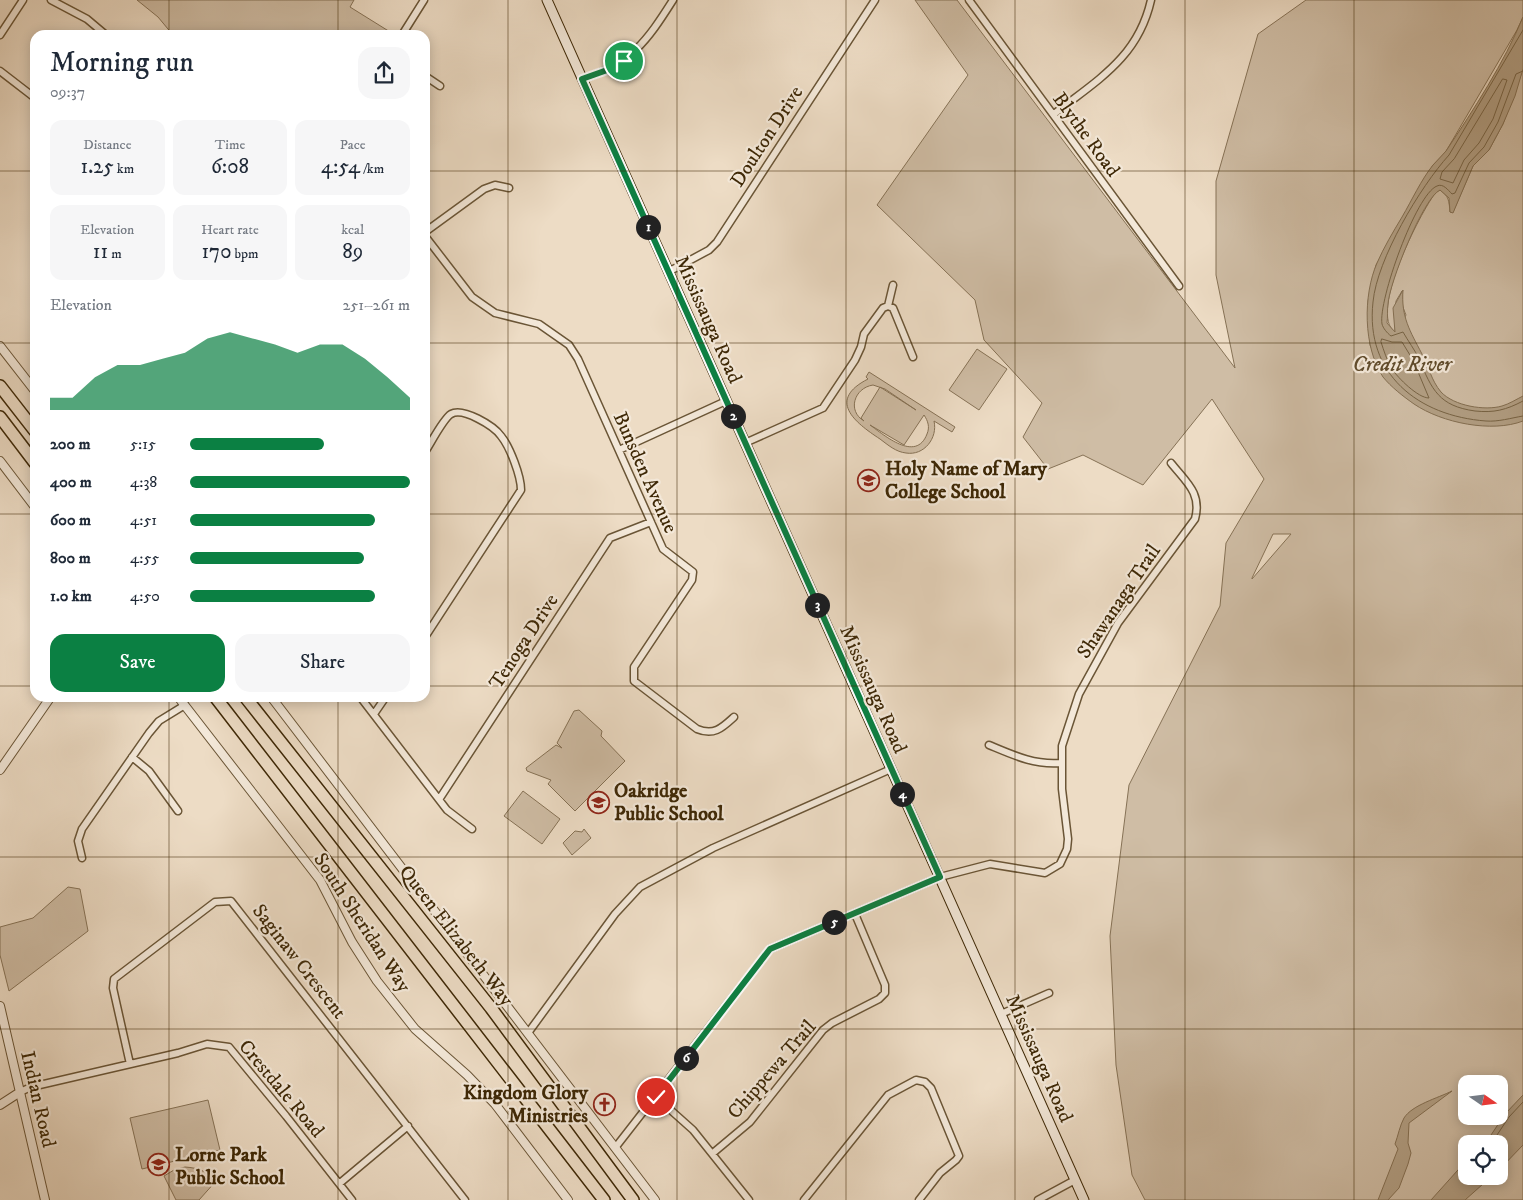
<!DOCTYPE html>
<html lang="en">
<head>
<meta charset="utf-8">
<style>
  :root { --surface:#fff; --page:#f6f6f7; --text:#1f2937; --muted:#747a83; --accent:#0b8043 }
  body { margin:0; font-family:"IM FELL DW Pica",serif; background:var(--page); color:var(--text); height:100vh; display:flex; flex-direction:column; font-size:19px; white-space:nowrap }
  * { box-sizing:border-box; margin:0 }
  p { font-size:16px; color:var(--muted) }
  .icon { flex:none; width:28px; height:28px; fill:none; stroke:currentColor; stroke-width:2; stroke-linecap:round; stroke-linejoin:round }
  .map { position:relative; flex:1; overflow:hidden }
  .details { position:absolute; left:30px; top:30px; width:400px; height:672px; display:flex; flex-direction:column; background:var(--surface); border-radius:15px; box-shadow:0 2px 12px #0003 }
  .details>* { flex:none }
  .needle { width:32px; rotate:104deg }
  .fabs { position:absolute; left:1458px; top:1075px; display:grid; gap:10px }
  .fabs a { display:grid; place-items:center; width:50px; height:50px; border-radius:10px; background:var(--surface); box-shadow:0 2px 12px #0003; font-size:25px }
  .pin { position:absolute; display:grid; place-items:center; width:42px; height:42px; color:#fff; margin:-21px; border:2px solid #fff; border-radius:50%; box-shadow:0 1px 5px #0007 }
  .km { position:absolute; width:25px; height:25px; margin:-12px; border-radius:50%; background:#222; color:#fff; font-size:14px; line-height:25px; text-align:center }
  .round { display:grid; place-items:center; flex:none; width:52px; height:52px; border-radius:15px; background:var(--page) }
  .summary { display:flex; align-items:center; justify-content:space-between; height:85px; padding:0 20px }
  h1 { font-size:28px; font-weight:600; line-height:38px }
  .figures { display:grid; grid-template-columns:repeat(3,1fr); gap:8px; height:85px; padding:5px 20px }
  .figures div { display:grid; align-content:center; border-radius:12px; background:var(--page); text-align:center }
  .figures b { font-size:21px; font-weight:600 }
  .figures small { font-size:14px; font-weight:400 }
  .figures p { font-size:14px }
  .chart { height:140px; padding:10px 20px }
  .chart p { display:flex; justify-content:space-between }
  .chart svg { width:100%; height:90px; margin-top:5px; fill:var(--accent); opacity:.7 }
  .button { display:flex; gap:10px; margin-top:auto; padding:10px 20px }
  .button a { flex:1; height:58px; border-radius:15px; background:var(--accent); color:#fff; font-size:20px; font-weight:600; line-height:58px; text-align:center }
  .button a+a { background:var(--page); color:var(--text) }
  ul { padding:0 20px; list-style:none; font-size:16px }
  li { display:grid; grid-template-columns:80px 60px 1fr; align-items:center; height:38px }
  li i { height:12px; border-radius:6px; background:var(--accent) }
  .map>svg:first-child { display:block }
</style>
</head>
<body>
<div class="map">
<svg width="1523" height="1200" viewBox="0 0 1523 1200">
  <rect width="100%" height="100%" fill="#eddcc5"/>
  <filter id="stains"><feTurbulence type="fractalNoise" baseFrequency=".004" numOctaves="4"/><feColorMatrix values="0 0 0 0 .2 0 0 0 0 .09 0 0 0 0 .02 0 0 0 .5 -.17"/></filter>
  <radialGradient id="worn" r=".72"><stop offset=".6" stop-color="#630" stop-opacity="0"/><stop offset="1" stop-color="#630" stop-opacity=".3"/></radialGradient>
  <path fill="#cfbda5" stroke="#867256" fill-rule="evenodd" d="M 137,0 L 354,0 L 350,7 L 395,35 L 339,35 L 335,32 L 333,35 L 173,35 L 158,17 Z
    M 915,0 L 957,0 L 1235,368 L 1216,275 L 1216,181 L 1258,34 L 1306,0 L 1523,0 L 1523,17 L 1517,30 L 1445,153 L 1433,165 L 1376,265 L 1368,301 L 1370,345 L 1379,366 L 1406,315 L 1402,305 L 1402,291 L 1396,301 L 1395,332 C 1368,314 1420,213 1436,192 L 1440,190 C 1449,196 1449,201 1450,212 L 1453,212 L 1473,166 L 1489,150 L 1503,124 L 1523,69 L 1523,1200 L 1145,1200 L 1132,1175 L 1116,1065 L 1110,936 L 1129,785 L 1220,606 L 1226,543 L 1264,479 L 1212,399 L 1143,485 L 1083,455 L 1048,469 L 1023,437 L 1042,403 L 984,340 L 975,300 L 877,205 L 968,75 ZM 1273,534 L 1291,534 L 1252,579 L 1252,578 ZM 1466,1084 L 1499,1084 L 1499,1116 L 1466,1116 ZM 1466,1144 L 1499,1144 L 1499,1176 L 1466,1176 Z
    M 977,349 L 1007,369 L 979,410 L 949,390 Z
    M 869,372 L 955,427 L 952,432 L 934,421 C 938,438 924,456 906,453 C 896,452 888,445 880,439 C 854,422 827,400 868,379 L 866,377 ZM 873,385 L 885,389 L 916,410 L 880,387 L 861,418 L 864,421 C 847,411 854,388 873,385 ZM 924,415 C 928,421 930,427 927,434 C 916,463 884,435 870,425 L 904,445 Z
    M 579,710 L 602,731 L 601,736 L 625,761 L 575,811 L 548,784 L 551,780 L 527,771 L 526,768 L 556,745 L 562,748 L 557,743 L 574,711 Z
    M 523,791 L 560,819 L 542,844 L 504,816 Z
    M 584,829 L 591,838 L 572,855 L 563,843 L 575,831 L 582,832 Z
    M 68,887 L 80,889 L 88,931 L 9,991 L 0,955 L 0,927 L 33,918 Z
    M 208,1100 L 220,1150 L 142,1169 L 130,1118 Z
    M 185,1167 C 199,1168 206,1171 216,1181 L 199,1200 L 176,1200 L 164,1176 L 174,1170 Z"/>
  <path fill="#b29f84" stroke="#846f52" d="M 1523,17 L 1523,69 L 1515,96 L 1503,124 L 1489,150 L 1473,166 L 1453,213 L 1450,212 L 1449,198 L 1440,190 C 1423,198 1389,284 1388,304 C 1387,310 1388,317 1387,323 L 1395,332 L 1393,308 L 1403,290 C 1401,317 1410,331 1422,354 C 1429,367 1431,380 1441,392 C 1454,406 1485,411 1502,406 C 1509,404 1517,399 1523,396 L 1523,421 C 1492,433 1442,423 1414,404 C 1404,397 1391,387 1383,377 C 1363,347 1363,295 1377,263 C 1384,247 1393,232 1402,217 C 1412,200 1421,180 1433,165 C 1437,160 1442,156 1446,151 C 1474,109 1504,63 1523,17 Z
    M 1452,1091 L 1409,1123 L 1408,1143 L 1411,1153 L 1408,1164 L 1399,1188 L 1388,1200 L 1378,1200 L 1398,1149 L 1395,1144 C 1398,1136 1400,1125 1404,1118 C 1412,1105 1438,1098 1452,1091 Z
    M 1523,1095 L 1523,1145 L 1499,1170 L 1499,1144 L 1485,1144 L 1505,1114 Z
    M 1466,1161 L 1466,1176 L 1492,1176 L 1465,1200 L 1431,1200 Z"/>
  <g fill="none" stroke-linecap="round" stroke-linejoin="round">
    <path stroke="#786445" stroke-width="1" d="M 1523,30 L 1449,155 C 1420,187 1377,259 1373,302 C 1365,374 1418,416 1486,421 C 1498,422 1511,418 1523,416
      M 1523,71 L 1516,74 L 1498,122 L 1484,147 L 1469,163 L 1455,193 L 1452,194 C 1448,190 1443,183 1437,186 C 1416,194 1378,301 1382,324 C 1383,328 1387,333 1391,336 L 1403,332 C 1408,341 1415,350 1419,359 C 1432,390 1439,406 1475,411 C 1494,413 1506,410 1523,401
      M 1503,79 L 1507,80 L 1493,119 L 1479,143 L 1464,160 L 1453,183 L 1440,179 L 1442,172 L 1454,159 Z
      M 1382,339 L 1392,342 L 1402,342 L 1413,360 L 1429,398 C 1418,398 1398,378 1392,369 C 1387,361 1384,351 1381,342 Z
      M 1491,1144 L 1509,1117 L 1523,1102"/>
    <defs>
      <path id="minor" d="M 51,0 L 87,19 L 106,35
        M 969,0 L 1179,286
        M 0,35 L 23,0
        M 402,35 L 424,0
        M 0,71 L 35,98
        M 425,76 L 440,86
        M 582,79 C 631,64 647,41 673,0
        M 1054,114 C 1097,80 1138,58 1151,0
        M 425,232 L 484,189 L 495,185 L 509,188
        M 425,236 L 472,297 L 495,313 L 539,324 L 569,345 L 578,359 L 663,549 L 693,572 L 692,580 L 634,667 L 634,681 L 697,729 C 714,736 722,728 734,717
        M 668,272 L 709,250 L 717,242 L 875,0
        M 888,306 L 893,285
        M 745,443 L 823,408 L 855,360 L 861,347 L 864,334 L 883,308 L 888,306 L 893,308 L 913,357
        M 619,450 L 726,401
        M 425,452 C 431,443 443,419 451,414 C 463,407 494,426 501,436 C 510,447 521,476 521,490 L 425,637
        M 361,698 L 447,810 L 472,829
        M 374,714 L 385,698
        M 989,745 C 1013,755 1034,765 1060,763
        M 132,757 L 149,771 L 178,811
        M 440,798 L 610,538 L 651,522
        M 82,858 L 78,841 L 82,829 L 149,733 L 159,721 L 185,705
        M 1001,1014 L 1049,993
        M 528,1033 L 615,914 L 640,887 L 713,848 L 891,769
        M 130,1064 L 113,988 L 114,979 L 215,902 L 231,901 L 465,1200
        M 20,1092 L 31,1087 L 178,1053 L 207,1044 L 229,1047 L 286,1116 L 352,1200
        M 656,1097 L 693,1130 L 749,1200
        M 615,1148 L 770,949 L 940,877 L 990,864 L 1045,873 L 1060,864 L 1067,849 L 1068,839 L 1062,789 L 1062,746 L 1079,694 L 1118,623 L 1195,519 C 1202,493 1186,482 1171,463
        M 713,1153 L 750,1122 L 823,1030 L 832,1023 L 879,999 L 885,993 L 885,985 L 855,914
        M 340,1183 L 408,1126
        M 804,1200 L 888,1095 L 916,1080 L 925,1082 L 931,1088 L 959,1156 L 956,1160 L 940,1173 L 919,1200
        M 1038,1200 L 1075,1180"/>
      <path id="tertiary" d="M 0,346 L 35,391
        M 0,461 L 35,507
        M 179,698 L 320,880 L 352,942 L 377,981 L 415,1029 L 467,1075 L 495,1104 L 568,1200
        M 272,698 L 655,1200
        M 0,770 L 50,698
        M 0,1006 L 45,1200
        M 0,1105 L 20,1092"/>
      <path id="secondary" d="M 547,0 L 1084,1200"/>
      <path id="motorway" d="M 0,386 L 35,431
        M 0,417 L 35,463
        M 216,698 L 604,1200
        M 246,698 L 491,1008 L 633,1200"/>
    </defs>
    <use href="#minor" stroke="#6a5536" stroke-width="9"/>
    <use href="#tertiary" stroke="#6a5536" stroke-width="10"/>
    <use href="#secondary" stroke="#3e2806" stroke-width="11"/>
    <use href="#motorway" stroke="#3e2806" stroke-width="14"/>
    <use href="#minor" stroke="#f3e8d9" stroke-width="6"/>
    <use href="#tertiary" stroke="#f3e8d9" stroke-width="8"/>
    <use href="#secondary" stroke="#f3e8d9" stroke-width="9"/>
    <use href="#motorway" stroke="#eddcc5" stroke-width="11"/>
  </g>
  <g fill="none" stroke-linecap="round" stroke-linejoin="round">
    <defs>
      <path id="route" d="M 624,61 L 610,69 L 582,79 L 940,877 L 770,949 L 656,1097"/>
    </defs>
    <use href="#route" stroke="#fff" stroke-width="10"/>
    <use href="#route" stroke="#0b8043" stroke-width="6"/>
  </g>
  <path fill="none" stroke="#3e2806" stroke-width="1" stroke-opacity="0.55" d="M 169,0 L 169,35M 338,0 L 338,35M 508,0 L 508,1200M 677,0 L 677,1200M 846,0 L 846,1200M 1015,0 L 1015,1200M 1185,0 L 1185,1200M 1354,0 L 1354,1200M 0,171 L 35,171M 425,171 L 1523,171M 0,343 L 35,343M 425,343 L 1523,343M 0,514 L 35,514M 425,514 L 1523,514M 0,686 L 35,686M 425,686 L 1523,686M 169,698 L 169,1200M 338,698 L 338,1200M 0,857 L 1523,857M 0,1029 L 1523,1029"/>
  <defs>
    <symbol id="school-ring" viewBox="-11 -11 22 22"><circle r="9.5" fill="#f3e8d9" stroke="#8f2418" stroke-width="1.5"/><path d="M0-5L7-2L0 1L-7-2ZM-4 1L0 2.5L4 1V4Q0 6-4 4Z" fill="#8f2418"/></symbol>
    <symbol id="church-ring" viewBox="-11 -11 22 22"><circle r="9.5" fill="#f3e8d9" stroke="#8f2418" stroke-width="1.5"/><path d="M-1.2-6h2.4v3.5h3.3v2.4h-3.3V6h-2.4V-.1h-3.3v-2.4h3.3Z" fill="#8f2418"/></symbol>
  </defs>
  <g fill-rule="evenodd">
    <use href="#school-ring" x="856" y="468" width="25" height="25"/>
    <use href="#school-ring" x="586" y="790" width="25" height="25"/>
    <use href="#church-ring" x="592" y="1092" width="25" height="25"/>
    <use href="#school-ring" x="146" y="1152" width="25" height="25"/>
  </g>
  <g text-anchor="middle" stroke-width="4.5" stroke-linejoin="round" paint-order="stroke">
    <g font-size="20" fill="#3e2806" stroke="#f3e8d9">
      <text transform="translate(1087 134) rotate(54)" y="7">Blythe Road</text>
      <text transform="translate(766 136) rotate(-57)" y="7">Doulton Drive</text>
      <text transform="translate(709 319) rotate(66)" y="7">Mississauga Road</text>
      <text transform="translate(646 472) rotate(66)" y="7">Bunsden Avenue</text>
      <text transform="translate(1118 601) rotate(-56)" y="7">Shawanaga Trail</text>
      <text transform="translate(523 641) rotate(-57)" y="7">Tenoga Drive</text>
      <text transform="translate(874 689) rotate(66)" y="7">Mississauga Road</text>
      <text transform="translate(363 922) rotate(57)" y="7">South Sheridan Way</text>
      <text transform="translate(457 935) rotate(52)" y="7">Queen Elizabeth Way</text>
      <text transform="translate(300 961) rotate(52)" y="7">Saginaw Crescent</text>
      <text transform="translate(1040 1058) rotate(66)" y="7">Mississauga Road</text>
      <text transform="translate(771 1069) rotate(-49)" y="7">Chippewa Trail</text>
      <text transform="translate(282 1088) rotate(50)" y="7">Crestdale Road</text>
      <text transform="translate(39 1099) rotate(77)" y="7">Indian Road</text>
    </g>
    <g font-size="20" font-weight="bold" fill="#3e2806" stroke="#f3e8d9" text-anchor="start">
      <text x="885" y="475">Holy Name of Mary<tspan x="885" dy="23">College School</tspan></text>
      <text x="614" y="797">Oakridge<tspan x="614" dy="23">Public School</tspan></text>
      <text x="588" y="1099" text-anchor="end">Kingdom Glory<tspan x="588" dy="23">Ministries</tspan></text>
      <text x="175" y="1161">Lorne Park<tspan x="175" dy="23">Public School</tspan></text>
    </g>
    <g font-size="21" font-style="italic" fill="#614c2c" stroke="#f3e8d9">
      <text x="1402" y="371">Credit River</text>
    </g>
  </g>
  <rect width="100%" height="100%" filter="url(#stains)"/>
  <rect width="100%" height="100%" fill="url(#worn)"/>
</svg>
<div class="fabs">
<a><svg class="needle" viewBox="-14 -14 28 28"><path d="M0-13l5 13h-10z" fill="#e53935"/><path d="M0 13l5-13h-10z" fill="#747a83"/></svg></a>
<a><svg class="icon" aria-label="locate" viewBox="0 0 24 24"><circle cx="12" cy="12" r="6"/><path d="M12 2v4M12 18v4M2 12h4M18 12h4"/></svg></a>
</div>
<div class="pin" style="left:624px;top:61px;background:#1e9e55"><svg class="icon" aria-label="arrive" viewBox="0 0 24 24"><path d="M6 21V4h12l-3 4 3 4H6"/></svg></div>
<div class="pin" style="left:656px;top:1097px;background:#d93025"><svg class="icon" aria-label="check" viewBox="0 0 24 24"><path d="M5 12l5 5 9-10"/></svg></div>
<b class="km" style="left:648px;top:227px">1</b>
<b class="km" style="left:733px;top:416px">2</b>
<b class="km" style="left:817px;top:605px">3</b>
<b class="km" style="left:902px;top:794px">4</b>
<b class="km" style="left:834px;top:922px">5</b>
<b class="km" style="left:686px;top:1058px">6</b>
<section class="details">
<div class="summary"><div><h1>Morning run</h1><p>09:37</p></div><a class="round"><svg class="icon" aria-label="share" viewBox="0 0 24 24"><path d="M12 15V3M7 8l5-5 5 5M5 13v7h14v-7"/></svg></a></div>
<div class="figures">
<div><p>Distance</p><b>1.25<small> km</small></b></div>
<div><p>Time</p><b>6:08</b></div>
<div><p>Pace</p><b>4:54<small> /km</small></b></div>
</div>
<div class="figures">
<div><p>Elevation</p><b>11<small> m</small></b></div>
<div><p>Heart rate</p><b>170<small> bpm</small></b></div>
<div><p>kcal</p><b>89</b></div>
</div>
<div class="chart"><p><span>Elevation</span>251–261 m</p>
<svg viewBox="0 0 160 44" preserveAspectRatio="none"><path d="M0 44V38L10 38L20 28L30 22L40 22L50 19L60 16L70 9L80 6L90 9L100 12L110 16L120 12L130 12L140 19L150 28L160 38V44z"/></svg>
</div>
<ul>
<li><b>200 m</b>5:15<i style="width:61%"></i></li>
<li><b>400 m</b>4:38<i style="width:100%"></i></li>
<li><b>600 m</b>4:51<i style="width:84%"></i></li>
<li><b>800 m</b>4:55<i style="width:79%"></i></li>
<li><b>1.0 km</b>4:50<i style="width:84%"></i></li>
</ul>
<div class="button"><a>Save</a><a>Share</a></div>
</section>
</div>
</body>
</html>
